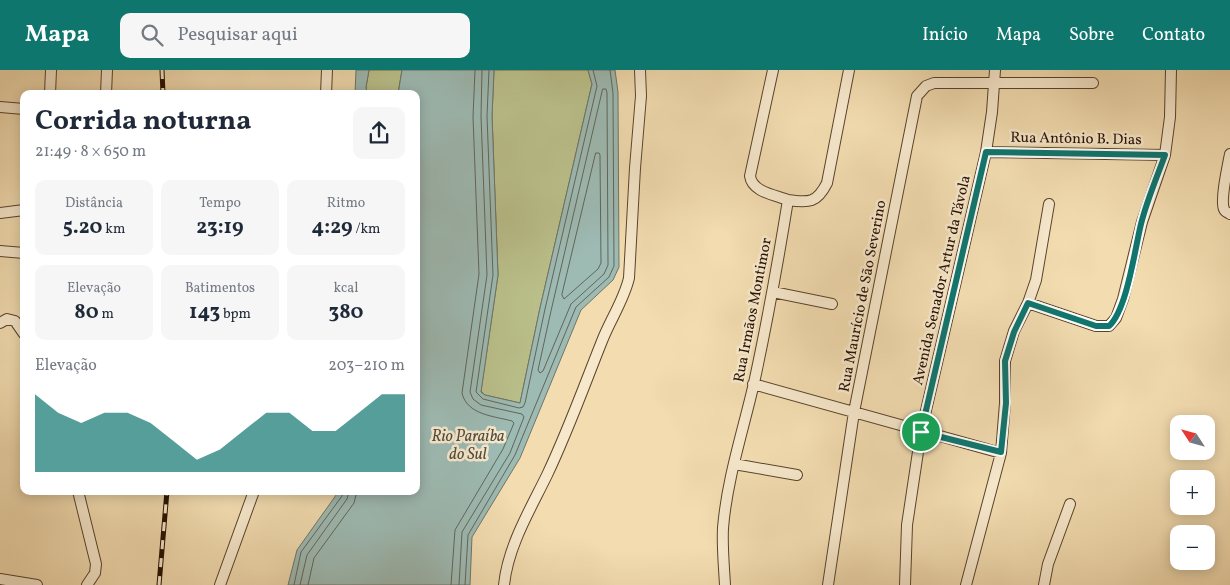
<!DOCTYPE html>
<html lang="pt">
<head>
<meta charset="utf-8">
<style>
  :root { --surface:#fff; --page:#f6f6f7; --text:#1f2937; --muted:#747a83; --accent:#0f766e }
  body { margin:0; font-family:Vollkorn,serif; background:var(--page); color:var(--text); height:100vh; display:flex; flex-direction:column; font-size:19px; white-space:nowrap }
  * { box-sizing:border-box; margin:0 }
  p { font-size:16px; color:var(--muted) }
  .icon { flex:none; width:28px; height:28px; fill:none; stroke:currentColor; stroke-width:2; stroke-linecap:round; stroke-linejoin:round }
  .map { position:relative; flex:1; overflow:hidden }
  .sheet { position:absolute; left:20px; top:20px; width:400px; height:405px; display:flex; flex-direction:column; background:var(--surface); border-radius:10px; box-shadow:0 2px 12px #0003 }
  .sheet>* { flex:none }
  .needle { width:32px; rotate:306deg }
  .buttons { position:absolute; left:1170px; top:345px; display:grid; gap:10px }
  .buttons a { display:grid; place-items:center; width:45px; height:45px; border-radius:10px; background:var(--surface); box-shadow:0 2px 12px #0003; font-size:25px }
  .pin { position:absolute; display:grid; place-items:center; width:42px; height:42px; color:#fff; margin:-21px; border:2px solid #fff; border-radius:50%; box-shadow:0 1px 5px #0007 }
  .round { display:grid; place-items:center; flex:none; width:52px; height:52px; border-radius:10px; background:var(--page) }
  .overview { display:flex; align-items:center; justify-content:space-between; height:85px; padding:0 15px }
  h1 { font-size:28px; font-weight:700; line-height:38px }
  .metrics { display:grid; grid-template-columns:repeat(3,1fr); gap:8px; height:85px; padding:5px 15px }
  .metrics div { display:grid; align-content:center; border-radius:10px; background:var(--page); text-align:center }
  .metrics b { font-size:21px; font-weight:700 }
  .metrics small { font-size:14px; font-weight:400 }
  .metrics p { font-size:14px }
  .chart { height:140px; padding:10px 15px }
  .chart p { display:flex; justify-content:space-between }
  .chart svg { width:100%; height:90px; margin-top:5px; fill:var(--accent); opacity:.7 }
  header { display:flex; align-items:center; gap:30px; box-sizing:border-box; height:70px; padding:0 25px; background:var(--accent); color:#fff }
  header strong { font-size:24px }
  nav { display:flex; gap:28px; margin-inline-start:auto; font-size:18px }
  .search { width:350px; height:45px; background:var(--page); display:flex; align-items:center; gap:12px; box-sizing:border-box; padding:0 18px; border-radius:10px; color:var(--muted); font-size:19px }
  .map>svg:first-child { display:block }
</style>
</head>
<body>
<header>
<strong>Mapa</strong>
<div class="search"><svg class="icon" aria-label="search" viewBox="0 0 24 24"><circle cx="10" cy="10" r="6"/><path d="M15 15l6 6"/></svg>Pesquisar aqui</div>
<nav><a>Início</a><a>Mapa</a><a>Sobre</a><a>Contato</a></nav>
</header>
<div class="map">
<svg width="1230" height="515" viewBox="0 0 1230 515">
  <rect width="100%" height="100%" fill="#f2dcb0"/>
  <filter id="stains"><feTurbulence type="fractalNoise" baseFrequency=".004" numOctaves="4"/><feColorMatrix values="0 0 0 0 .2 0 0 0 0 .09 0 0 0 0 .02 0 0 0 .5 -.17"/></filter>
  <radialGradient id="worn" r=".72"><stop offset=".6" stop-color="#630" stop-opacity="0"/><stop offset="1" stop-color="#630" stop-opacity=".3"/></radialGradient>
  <path fill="#bac08b" stroke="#706846" d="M 369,0 L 402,0 L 398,24 L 367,24 L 366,17 Z
    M 494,0 L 588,0 L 592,14 L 540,238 L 520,333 L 485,325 L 481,321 L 498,205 L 492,46 Z"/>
  <path fill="#9dbab3" stroke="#6d766b" d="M 356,0 L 369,0 L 366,17 L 367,24 L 355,24 Z
    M 402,0 L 494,0 L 492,46 L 498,205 L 481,322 L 485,325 L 520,333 L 540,238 L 592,14 L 588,0 L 615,0 L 618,22 L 619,197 L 613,210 L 581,240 L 520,388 L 472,467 L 470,515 L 288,515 L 297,480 L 339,421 L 416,421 L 416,24 L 398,24 Z"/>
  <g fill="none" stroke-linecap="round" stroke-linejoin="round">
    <path stroke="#62655a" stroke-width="1" d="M 489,0 L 487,46 L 493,205 L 476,322 L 483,329 L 519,338 L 523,337 L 525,333 L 545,239 L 597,16 L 593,0
      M 603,19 L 606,19 L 607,23 L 608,195 L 604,204 L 571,234 L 543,301 L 540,303 L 538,300 L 551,241 Z
      M 596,83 L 599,83 L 600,85 L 601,193 L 598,199 L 564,229 L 562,225 Z
      M 294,515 L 301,482 L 342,426 L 343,421
      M 300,515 L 307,485 L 347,429 L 349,421
      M 308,515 L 314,488 L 354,433 L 357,421
      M 451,515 L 455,460 L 503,379 L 514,353 L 512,351 C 494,346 467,345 462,323 L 479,204 L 473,47 L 475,0
      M 459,515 L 462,462 L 510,383 L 524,347 L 522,344 L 481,335 L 473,329 L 470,322 L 487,205 L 481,46 L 482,0
      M 465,515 L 468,465 L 515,385 L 576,237 L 609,207 L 614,196 L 613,23 L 610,0"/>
    <defs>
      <path id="street" d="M 773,0 L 750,106 C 752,122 775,125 788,130
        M 50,24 L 51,0
        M 106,24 L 107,0
        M 326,24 L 327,0
        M 0,37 L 24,39
        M 986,82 L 1165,85
        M 1230,84 C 1228,95 1220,130 1224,139 C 1225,142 1227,142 1230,144
        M 0,143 L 24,140
        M 0,181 L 24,183
        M 773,222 L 832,234
        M 1028,233 L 1096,256 L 1109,256 L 1116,248 L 1123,229 L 1142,152 L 1165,85 L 1170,47 L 1171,0
        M 0,253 L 7,249 L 15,251 L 24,264
        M 753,314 L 1001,383
        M 734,394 L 797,405
        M 78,421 L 96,494 L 95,503 L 87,515
        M 0,509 L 37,515
        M 220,515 L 254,421
        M 504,515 C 508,476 530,440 547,405 C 568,361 584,316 602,271 C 610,250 624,230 629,208 L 635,98 L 641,26 L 640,0
        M 725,515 C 724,496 722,477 723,458 C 727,409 743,361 754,313 C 767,253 778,192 788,130 C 809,133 817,133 827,113 L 849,0
        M 828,515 L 854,342 L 917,26 L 926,16 L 934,13 L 1093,13
        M 905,515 L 907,455 L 921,362 L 986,82 L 992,42 L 995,0
        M 966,515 L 1001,383 L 1005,333 L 1005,291 L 1014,261 L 1028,233 L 1036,210 L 1049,134
        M 1044,515 L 1048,494 L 1070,434"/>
    </defs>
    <use href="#street" stroke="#59432c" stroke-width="12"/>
    <use href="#street" stroke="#f7e8cc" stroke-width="10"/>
    <defs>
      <path id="rail" d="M 162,0 L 163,24
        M 159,515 L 167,421"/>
    </defs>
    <use href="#rail" stroke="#261000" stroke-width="5"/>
    <use href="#rail" stroke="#f7e8cc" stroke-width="3" stroke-dasharray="9" stroke-linecap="butt"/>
  </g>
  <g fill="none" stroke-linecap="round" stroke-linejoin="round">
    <defs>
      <path id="route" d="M 986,82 L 1165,85 C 1157,107 1147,130 1141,154 C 1135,178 1127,240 1109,256 L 1096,256 L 1028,233 L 1014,262 L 1005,291 L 1006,333 L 1001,382 L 921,362 Z"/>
    </defs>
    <use href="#route" stroke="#fff" stroke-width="10"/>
    <use href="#route" stroke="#0f766e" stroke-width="6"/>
  </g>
  <g text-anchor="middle" stroke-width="5" stroke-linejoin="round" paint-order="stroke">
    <g font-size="15" fill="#261000" stroke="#f7e8cc">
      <text transform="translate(1076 68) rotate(1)" y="5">Rua Antônio B. Dias</text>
      <text transform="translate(941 210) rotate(-77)" y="5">Avenida Senador Artur da Távola</text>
      <text transform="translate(862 226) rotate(-79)" y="5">Rua Maurício de São Severino</text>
      <text transform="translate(752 240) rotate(-79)" y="5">Rua Irmãos Montimor</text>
    </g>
    <g font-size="16" font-style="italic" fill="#504c3f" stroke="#f7e8cc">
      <text x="468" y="371">Rio Paraíba<tspan x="468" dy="18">do Sul</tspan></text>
    </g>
  </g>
  <rect width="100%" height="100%" filter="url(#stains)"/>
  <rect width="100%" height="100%" fill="url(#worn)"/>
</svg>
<div class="buttons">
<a><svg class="needle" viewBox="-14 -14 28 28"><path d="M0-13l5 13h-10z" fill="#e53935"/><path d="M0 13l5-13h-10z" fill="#747a83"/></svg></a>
<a>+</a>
<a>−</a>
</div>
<div class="pin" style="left:921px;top:362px;background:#1e9e55"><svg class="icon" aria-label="arrive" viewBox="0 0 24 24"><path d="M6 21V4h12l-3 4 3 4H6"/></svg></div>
<section class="sheet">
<div class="overview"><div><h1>Corrida noturna</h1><p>21:49 · 8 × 650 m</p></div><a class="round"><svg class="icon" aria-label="share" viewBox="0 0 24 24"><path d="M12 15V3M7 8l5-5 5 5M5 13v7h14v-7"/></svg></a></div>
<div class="metrics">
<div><p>Distância</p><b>5.20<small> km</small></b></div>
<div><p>Tempo</p><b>23:19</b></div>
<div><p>Ritmo</p><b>4:29<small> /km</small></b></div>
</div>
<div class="metrics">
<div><p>Elevação</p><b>80<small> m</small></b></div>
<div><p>Batimentos</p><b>143<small> bpm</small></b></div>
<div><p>kcal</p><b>380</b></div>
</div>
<div class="chart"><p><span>Elevação</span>203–210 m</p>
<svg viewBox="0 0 160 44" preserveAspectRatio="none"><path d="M0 44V6L10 15L20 20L30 15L40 15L50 20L60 29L70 38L80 33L90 24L100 15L110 15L120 24L130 24L140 15L150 6L160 6V44z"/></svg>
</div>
</section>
</div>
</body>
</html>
